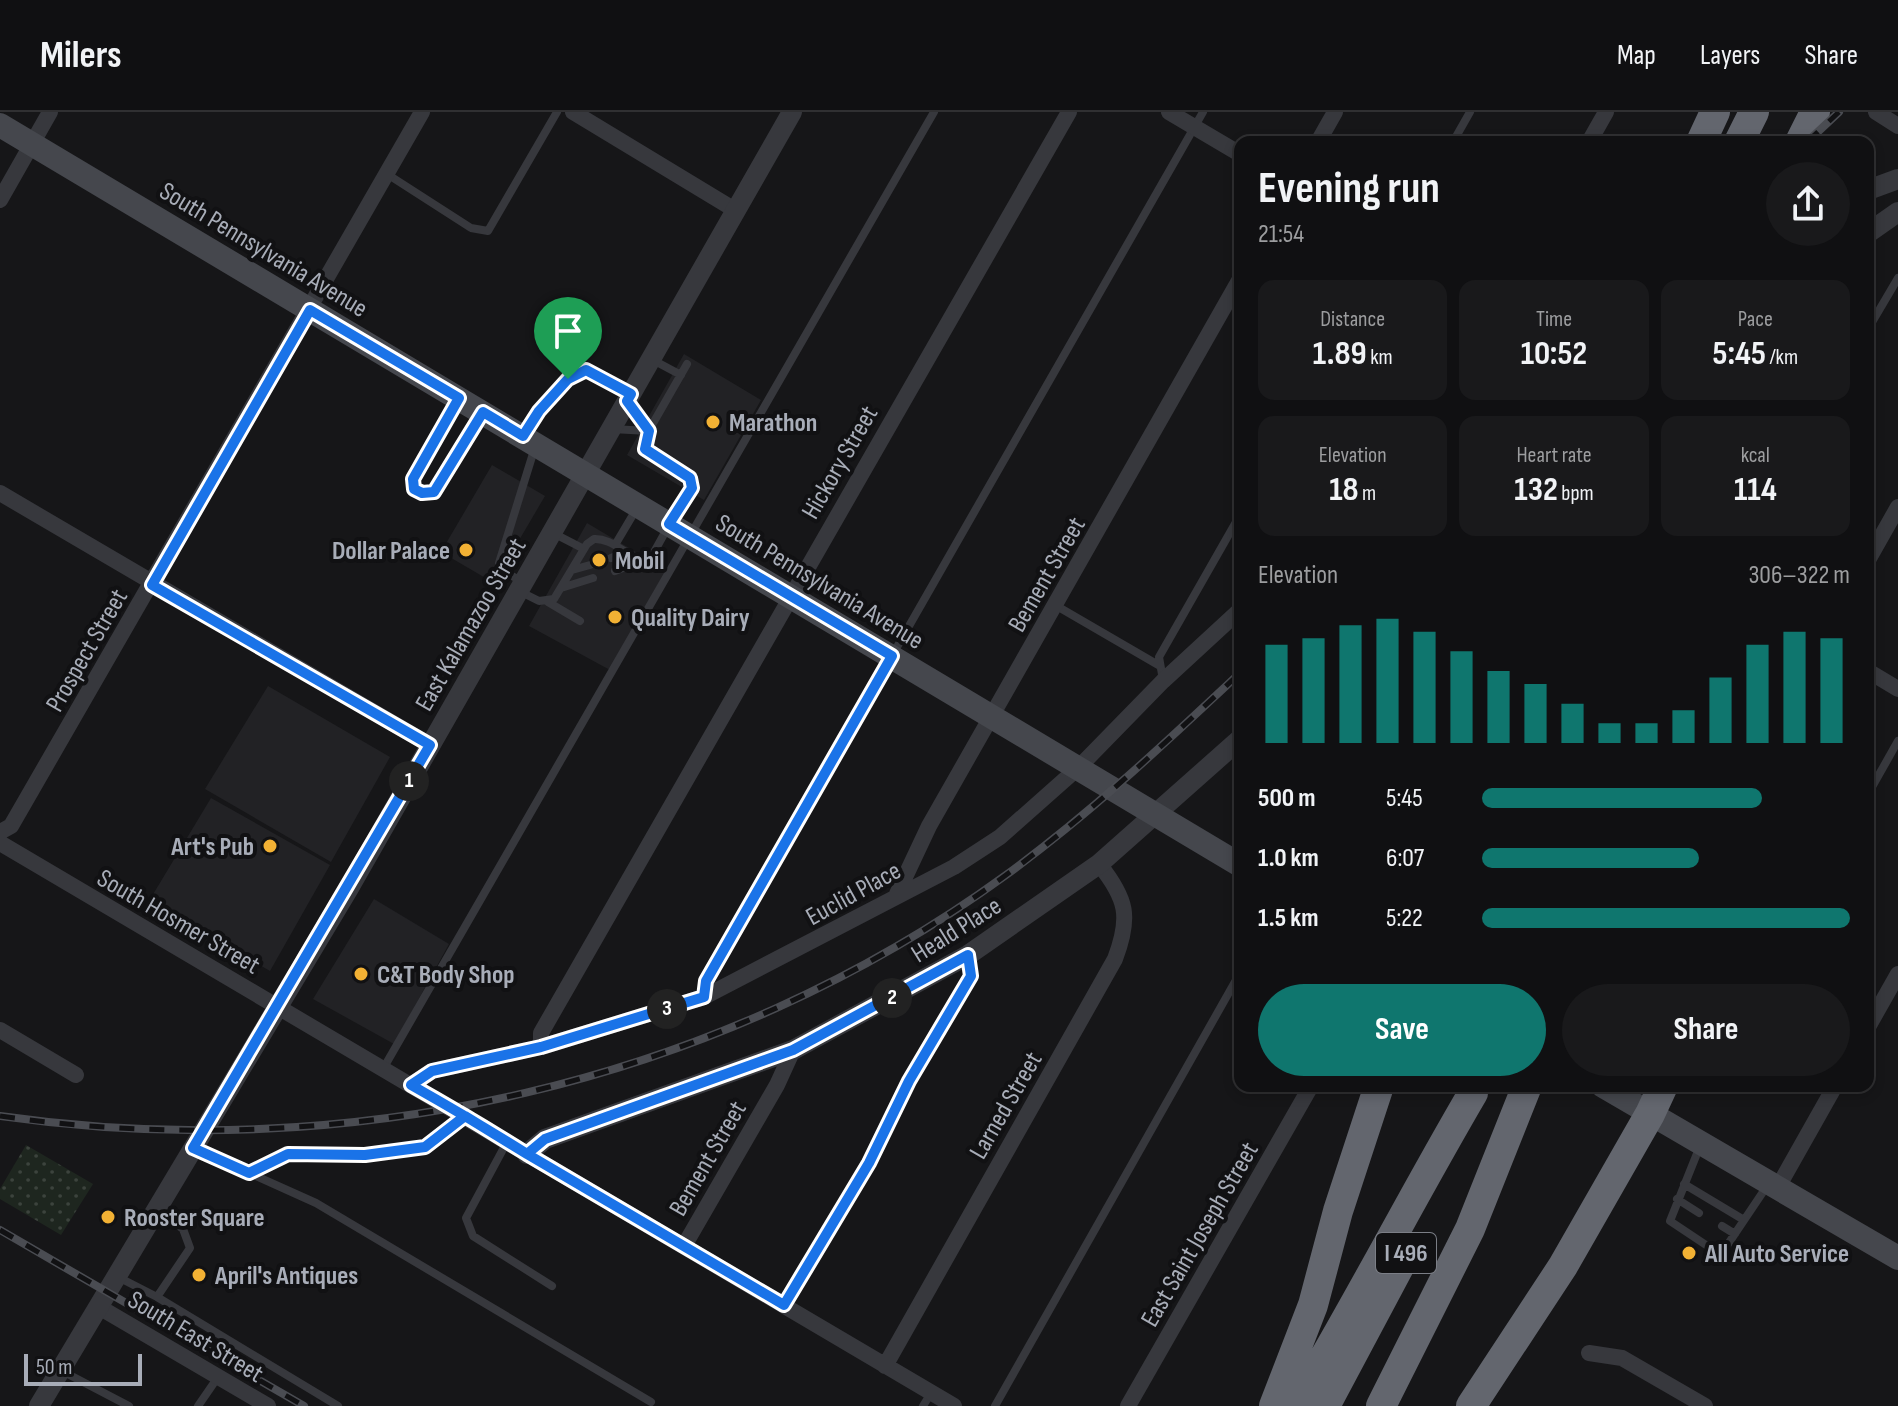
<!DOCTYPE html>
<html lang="en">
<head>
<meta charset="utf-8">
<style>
  :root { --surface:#101012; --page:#19191b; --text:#f1f3f6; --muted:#9c9d9f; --line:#303032; --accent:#0f766e }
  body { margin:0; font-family:"Sofia Sans Condensed",sans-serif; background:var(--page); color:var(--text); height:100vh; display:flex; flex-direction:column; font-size:30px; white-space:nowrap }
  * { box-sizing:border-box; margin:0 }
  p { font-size:26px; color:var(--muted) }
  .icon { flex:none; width:44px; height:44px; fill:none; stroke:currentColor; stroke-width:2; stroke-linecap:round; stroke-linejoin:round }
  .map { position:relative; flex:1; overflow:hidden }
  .side { position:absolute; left:1234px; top:24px; width:640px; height:956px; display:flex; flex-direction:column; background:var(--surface); border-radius:16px; box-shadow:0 4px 12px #0003,0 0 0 2px var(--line) }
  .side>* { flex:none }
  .scale { position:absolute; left:24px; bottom:20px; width:118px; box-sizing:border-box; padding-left:8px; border:4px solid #a8adb8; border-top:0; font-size:22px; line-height:28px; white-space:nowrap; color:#a8adb8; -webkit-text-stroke:6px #111113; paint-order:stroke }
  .pin { position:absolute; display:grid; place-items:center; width:68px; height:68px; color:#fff; margin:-82px -34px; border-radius:50% 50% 50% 0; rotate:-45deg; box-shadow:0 0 8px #0007 }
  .pin .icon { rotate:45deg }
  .km { position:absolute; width:40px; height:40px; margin:-20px; border-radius:50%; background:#222; color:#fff; font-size:22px; line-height:40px; text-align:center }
  .round { display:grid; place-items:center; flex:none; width:84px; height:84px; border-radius:42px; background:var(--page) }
  .headline { display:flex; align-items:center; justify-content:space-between; height:136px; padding:0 24px }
  h1 { font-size:44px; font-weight:700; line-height:60px }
  .stats { display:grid; grid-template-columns:repeat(3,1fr); gap:12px; height:136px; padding:8px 24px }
  .stats div { display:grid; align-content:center; border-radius:16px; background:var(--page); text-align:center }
  .stats b { font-size:34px; font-weight:700 }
  .stats small { font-size:22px; font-weight:400 }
  .stats p { font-size:22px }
  .chart { height:224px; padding:16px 24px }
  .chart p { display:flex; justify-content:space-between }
  .chart svg { width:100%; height:144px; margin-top:8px; stroke:var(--accent); stroke-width:6 }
  .action { display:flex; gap:16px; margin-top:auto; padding:16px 24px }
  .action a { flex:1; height:92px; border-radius:48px; background:var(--accent); color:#fff; font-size:32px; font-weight:700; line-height:92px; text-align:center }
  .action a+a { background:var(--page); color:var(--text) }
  ul { padding:0 24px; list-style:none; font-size:26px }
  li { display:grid; grid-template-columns:128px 96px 1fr; align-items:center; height:60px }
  li i { height:20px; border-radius:10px; background:var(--accent) }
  header { display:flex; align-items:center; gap:48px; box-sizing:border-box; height:112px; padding:0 40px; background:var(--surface); border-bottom:2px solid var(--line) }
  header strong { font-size:38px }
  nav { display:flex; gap:44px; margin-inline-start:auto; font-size:28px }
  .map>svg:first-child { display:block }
</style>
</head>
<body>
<header>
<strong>Milers</strong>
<nav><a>Map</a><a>Layers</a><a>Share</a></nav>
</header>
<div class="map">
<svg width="1898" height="1294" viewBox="0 0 1898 1294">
  <defs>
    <pattern id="grass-dots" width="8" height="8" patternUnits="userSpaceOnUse" patternTransform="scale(2)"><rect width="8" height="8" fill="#1e261f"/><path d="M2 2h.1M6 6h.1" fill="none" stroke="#3c433d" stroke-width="1.8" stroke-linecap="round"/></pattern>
  </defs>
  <rect width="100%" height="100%" fill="#161618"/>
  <path fill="#222225" d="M 684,242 L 761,288 L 704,388 L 627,343 Z
    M 492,353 L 545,384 L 494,471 L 441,440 Z
    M 587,411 L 666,458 L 610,558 L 529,514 Z
    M 268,574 L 390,645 L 331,750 L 205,677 Z
    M 211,686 L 330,753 L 270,859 L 149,789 Z
    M 374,787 L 449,832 L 394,932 L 313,887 Z"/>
  <path fill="url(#grass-dots)" d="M 26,1033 L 93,1072 L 61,1123 L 0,1087 L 0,1077 Z"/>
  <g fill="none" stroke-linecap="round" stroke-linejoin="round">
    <path stroke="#37383d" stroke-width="8" d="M 1453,30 L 1470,0
      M 387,62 L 471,116 L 488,119 L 557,0
      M 1868,217 L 1898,166
      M 651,247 L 681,263
      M 456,290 L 413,367 L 414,377 L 422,381 L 434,380 L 482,303
      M 612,317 L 649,319 L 628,289
      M 523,324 C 540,297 557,273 586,258 L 630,282
      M 553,421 L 584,437
      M 615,433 L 637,396
      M 611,446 L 626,440
      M 572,458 L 590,453
      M 615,459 L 644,448
      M 523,470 L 501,458 L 499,451 L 535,335
      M 561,476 L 593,466
      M 519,479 L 539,489 L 554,487 L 587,432 L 594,427 C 614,426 626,446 645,447 L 653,442 L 693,370 L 650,342 L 645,337 L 644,327 L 687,252
      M 548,490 L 580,509
      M 1055,493 L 1160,554
      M 1163,568 L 1159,545 L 1240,403
      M 1868,682 L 1898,629
      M 704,885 L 706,869 L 1203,0
      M 383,957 L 934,0
      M 507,1030 L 466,1106 L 473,1124 L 552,1174
      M 1700,1034 L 1670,1109 L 1712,1137 L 1721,1139 L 1726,1135 L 1767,1074
      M 194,1036 L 316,1091 L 651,1290
      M 249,1061 L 288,1042 L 365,1043 L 425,1035 L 465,1005
      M 1684,1072 L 1744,1108
      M 1677,1087 L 1699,1101
      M 1722,1114 L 1735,1122
      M 118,1165 L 157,1185 L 190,1136 L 183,1117 L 157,1098
      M 157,1185 L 338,1294
      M 784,1193 L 869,1051 L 909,969 L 971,864 L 969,844
      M 62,1259 L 129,1294
      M 198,1294 L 218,1265
      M 923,1294 L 931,1281
      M 995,1294 L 1240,861"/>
    <path stroke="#37383d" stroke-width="16" d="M 573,0 L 735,98
      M 1169,0 L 1240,42
      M 1876,0 L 1898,14
      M 1318,30 L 1335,0
      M 1589,30 L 1606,0
      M 0,88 L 50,0
      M 0,381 L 430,633
      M 1868,448 L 1898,395
      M 1868,559 L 1898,577
      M 0,720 L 11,714 L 422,0
      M 0,731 L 954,1294
      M 897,782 L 929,714 L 1240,167
      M 1868,915 L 1898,862
      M 0,918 L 76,963
      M 541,935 L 541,921 L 1069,0
      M 411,973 L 432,959 L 541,935 L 704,885 L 954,755 L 1000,725 L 1079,655 L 1163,569 L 1240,498
      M 1778,1075 L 1835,974
      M 684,1134 L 777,973 L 793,938
      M 99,1195 L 268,1294
      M 1589,1241 L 1622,1246 L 1705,1294
      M 885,1254 L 1115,847 C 1131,805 1127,787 1099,752
      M 1128,1294 L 1311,974"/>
    <path stroke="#37383d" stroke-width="20" d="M 1868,78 L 1898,67
      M 1868,121 L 1898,100
      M 527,1042 L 545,1027 L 793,938 L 968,843 L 1099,752 L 1240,627
      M 39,1294 L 349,776 L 792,0"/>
    <path stroke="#45474d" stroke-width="24" d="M 0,13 L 1240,753
      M 1603,974 L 1898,1146"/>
    <path stroke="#63666e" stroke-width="30" d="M 1701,30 L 1715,0
      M 1739,30 L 1754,0
      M 1800,30 L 1815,0
      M 1274,1294 L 1313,1193 L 1338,1099 L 1379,974
      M 1296,1294 C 1358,1191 1412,1085 1473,981
      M 1325,1294 L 1407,1140
      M 1381,1294 L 1470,1117 L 1527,974
      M 1471,1294 L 1563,1154 L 1650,1002 L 1663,974"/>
    <defs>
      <path id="rail" d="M 1807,30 L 1839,0
        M 0,1004 C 349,1054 719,972 1006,763 C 1090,702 1164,632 1240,561
        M 0,1118 L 304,1294"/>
    </defs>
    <use href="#rail" stroke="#4a4c52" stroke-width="8"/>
    <use href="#rail" stroke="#111113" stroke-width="5" stroke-dasharray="15" stroke-linecap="butt"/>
  </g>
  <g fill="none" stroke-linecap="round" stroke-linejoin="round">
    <defs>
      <path id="route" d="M 568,267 L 539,299 L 523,324 L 483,300 L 434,380 L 422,381 L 414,377 L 413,367 L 459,286 L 310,198 L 152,473 L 430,633 L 193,1036 L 249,1061 L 288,1042 L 365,1043 L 425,1035 L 465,1004 L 527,1042 L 545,1027 L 793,938 L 968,843 L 971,864 L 909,969 L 869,1051 L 784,1193 L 527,1042 C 489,1018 450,995 411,973 L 432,959 L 541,935 L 704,885 L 706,869 L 892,544 L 669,412 L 692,376 L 690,366 L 645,337 L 649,319 L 627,289 L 631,282 L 586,258 L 568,267"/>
    </defs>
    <use href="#route" stroke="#fff" stroke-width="16"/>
    <use href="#route" stroke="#1a73e8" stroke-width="10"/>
  </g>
  <g fill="#f2b134" stroke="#111113" stroke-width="3">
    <circle cx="713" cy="310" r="8"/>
    <circle cx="466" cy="438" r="8"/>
    <circle cx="599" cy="448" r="8"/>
    <circle cx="615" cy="505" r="8"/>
    <circle cx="270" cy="734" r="8"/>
    <circle cx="361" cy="862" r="8"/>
    <circle cx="108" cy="1105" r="8"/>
    <circle cx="1689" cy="1141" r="8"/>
    <circle cx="199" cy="1163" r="8"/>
  </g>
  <g text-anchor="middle" stroke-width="8" stroke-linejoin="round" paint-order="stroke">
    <rect fill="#111113" stroke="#7b7e86" stroke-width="2" x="1376" y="1121" width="60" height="40" rx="6"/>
    <g font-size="24" font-weight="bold" fill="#a8adb8">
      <text x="1406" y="1149">I 496</text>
    </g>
    <g font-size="26" fill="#a8adb8" stroke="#111113">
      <text transform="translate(264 137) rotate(31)" y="9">South Pennsylvania Avenue</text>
      <text transform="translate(839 350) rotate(-60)" y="9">Hickory Street</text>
      <text transform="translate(1046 462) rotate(-60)" y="9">Bement Street</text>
      <text transform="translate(820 469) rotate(31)" y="9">South Pennsylvania Avenue</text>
      <text transform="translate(470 512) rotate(-60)" y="9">East Kalamazoo Street</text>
      <text transform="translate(86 538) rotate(-60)" y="9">Prospect Street</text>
      <text transform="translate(853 781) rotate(-29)" y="9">Euclid Place</text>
      <text transform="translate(179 809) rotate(30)" y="9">South Hosmer Street</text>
      <text transform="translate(956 817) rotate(-32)" y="9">Heald Place</text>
      <text transform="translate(1005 993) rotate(-60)" y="9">Larned Street</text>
      <text transform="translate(707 1046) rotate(-60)" y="9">Bement Street</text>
      <text transform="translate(1199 1122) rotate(-60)" y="9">East Saint Joseph Street</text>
      <text transform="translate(196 1224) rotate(31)" y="9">South East Street</text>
    </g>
    <g font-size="26" font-weight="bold" fill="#a8adb8" stroke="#111113" text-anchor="start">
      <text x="729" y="319">Marathon</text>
      <text x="450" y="447" text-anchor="end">Dollar Palace</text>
      <text x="615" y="457">Mobil</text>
      <text x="631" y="514">Quality Dairy</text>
      <text x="254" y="743" text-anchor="end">Art's Pub</text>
      <text x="377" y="871">C&amp;T Body Shop</text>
      <text x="124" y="1114">Rooster Square</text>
      <text x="1705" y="1150">All Auto Service</text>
      <text x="215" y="1172">April's Antiques</text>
    </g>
  </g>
</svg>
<div class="scale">50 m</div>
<div class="pin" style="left:568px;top:267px;background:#1e9e55"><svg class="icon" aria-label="arrive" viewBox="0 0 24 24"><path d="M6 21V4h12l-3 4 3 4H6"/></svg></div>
<b class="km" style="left:409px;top:669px">1</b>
<b class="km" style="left:892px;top:886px">2</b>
<b class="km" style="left:667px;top:897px">3</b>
<section class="side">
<div class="headline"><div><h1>Evening run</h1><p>21:54</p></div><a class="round"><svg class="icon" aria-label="share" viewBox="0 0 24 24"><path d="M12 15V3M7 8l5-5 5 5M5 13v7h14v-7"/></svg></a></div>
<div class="stats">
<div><p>Distance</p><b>1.89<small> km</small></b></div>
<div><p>Time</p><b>10:52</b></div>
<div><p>Pace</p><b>5:45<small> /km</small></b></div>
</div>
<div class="stats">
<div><p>Elevation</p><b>18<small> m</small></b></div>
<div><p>Heart rate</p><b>132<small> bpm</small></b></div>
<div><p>kcal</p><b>114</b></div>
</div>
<div class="chart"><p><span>Elevation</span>306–322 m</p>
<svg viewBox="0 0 160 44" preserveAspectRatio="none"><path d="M5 44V14M15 44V12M25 44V8M35 44V6M45 44V10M55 44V16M65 44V22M75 44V26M85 44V32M95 44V38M105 44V38M115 44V34M125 44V24M135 44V14M145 44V10M155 44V12"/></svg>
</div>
<ul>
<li><b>500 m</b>5:45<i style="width:76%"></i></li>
<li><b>1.0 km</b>6:07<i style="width:59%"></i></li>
<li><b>1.5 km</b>5:22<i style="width:100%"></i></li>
</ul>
<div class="action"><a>Save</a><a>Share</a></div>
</section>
</div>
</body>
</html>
